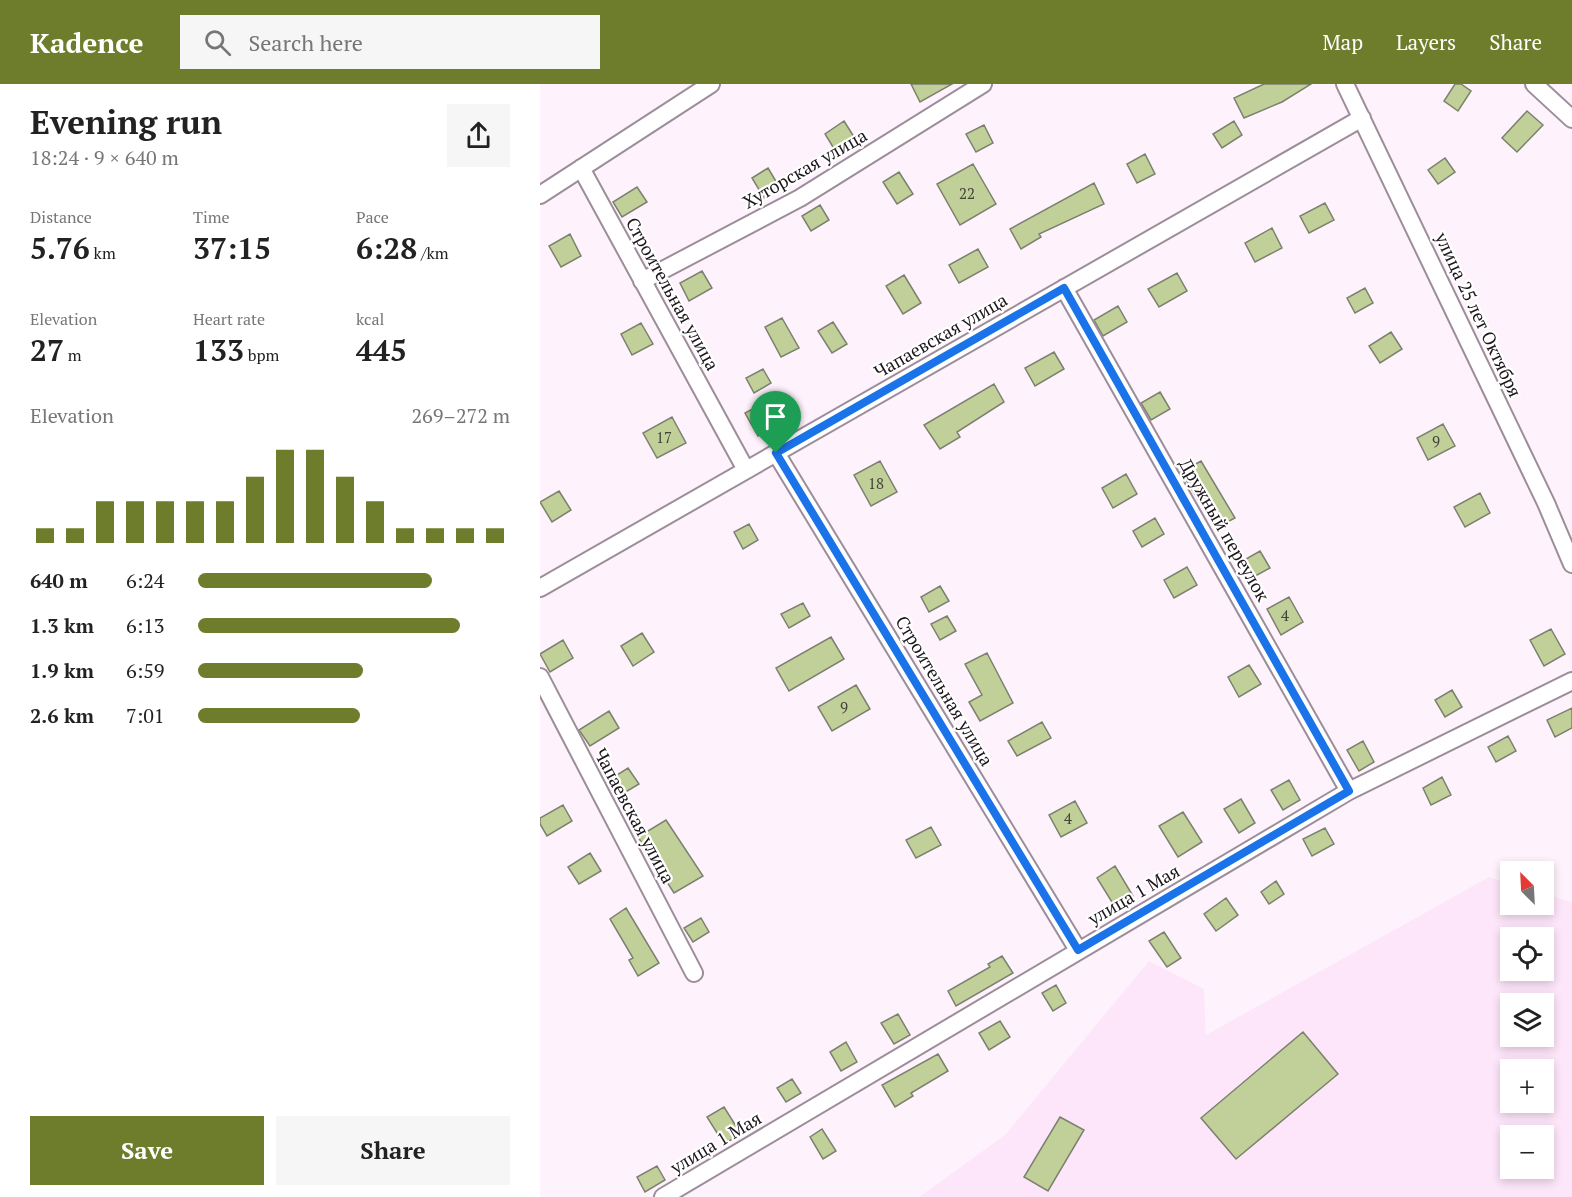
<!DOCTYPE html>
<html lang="en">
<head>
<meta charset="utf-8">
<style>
  :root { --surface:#fff; --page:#f6f6f6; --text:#222; --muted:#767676; --accent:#6d7d2b }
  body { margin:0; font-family:"PT Serif",serif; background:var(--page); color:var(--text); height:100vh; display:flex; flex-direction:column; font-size:22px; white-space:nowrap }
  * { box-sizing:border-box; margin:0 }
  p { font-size:20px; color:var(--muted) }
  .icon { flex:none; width:33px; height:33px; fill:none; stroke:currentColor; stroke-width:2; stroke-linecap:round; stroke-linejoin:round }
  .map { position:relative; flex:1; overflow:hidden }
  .sheet { display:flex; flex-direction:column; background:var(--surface); width:540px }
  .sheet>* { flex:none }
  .needle { width:39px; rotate:336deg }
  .controls { position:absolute; left:960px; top:777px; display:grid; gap:12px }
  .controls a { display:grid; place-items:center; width:54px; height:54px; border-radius:0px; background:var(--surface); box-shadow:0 3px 9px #0003; font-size:30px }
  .pin { position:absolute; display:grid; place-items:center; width:51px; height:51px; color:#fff; margin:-62px -26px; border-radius:50% 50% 50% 0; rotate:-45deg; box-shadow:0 0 6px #0007 }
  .pin .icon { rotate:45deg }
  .round { display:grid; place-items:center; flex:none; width:63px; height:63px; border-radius:0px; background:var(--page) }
  .overview { display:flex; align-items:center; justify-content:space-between; height:102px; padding:0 30px }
  h1 { font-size:33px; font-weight:700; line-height:45px }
  .stats { display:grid; grid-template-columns:repeat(3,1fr); gap:9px; height:102px; padding:6px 30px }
  .stats div { display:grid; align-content:center }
  .stats b { font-size:30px; font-weight:700 }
  .stats small { font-size:16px; font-weight:400 }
  .stats p { font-size:16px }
  .chart { height:168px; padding:12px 30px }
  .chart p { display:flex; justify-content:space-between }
  .chart svg { width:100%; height:108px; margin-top:6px; stroke:var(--accent); stroke-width:6 }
  .action { display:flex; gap:12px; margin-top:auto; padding:12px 30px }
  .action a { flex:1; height:69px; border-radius:0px; background:var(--accent); color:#fff; font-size:24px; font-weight:700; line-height:69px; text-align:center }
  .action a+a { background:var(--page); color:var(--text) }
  ul { padding:0 30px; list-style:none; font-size:20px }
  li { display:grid; grid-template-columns:96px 72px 1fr; align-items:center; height:45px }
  li i { height:15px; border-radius:8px; background:var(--accent) }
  header { display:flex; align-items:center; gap:36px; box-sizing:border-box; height:84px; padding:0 30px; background:var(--accent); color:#fff }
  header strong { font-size:28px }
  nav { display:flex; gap:33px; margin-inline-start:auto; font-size:21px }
  .search { width:420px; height:54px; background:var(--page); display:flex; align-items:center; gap:15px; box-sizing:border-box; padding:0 21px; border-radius:0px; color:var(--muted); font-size:22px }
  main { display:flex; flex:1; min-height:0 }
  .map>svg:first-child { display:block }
</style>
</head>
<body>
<header>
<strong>Kadence</strong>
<div class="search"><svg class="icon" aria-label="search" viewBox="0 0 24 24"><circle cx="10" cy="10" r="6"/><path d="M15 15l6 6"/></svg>Search here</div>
<nav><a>Map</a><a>Layers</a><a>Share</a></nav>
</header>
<main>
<section class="sheet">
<div class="overview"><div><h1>Evening run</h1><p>18:24 · 9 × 640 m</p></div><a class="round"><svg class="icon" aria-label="share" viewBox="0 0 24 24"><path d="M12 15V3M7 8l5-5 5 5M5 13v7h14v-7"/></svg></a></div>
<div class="stats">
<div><p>Distance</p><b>5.76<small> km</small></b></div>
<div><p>Time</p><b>37:15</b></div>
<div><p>Pace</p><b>6:28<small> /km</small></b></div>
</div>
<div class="stats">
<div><p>Elevation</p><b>27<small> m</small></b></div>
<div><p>Heart rate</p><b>133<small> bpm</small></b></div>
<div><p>kcal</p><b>445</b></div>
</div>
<div class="chart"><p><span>Elevation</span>269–272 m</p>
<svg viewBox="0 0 160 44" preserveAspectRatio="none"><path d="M5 44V38M15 44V38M25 44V27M35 44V27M45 44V27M55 44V27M65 44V27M75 44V17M85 44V6M95 44V6M105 44V17M115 44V27M125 44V38M135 44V38M145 44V38M155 44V38"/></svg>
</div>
<ul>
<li><b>640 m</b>6:24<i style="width:75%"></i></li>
<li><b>1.3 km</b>6:13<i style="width:84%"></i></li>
<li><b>1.9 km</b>6:59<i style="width:53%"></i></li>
<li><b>2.6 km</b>7:01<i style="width:52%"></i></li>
</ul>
<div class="action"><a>Save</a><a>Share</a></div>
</section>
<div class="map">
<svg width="1032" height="1113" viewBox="0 0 1032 1113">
  <rect width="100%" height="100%" fill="#fef3fc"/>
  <path fill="#fee6fa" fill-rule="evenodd" d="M 949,793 L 970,800 L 970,820 L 1004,820 L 1004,810 L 1032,818 L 1032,1113 L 379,1113 L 465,1051 L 609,877 L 664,905 L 666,951 ZM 970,854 L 1004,854 L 1004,886 L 970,886 ZM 970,920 L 1004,920 L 1004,952 L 970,952 ZM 970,986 L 1004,986 L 1004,1018 L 970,1018 ZM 970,1052 L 1004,1052 L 1004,1084 L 970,1084 Z"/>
  <path fill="#c1cf99" stroke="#7c816f" stroke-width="1.5" d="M 371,0 L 412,0 L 380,18 Z
    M 724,0 L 771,0 L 742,18 L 704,34 L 694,14 Z
    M 915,0 L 921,0 L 931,7 L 918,27 L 904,17 Z
    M 987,27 L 1003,41 L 977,68 L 962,54 Z
    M 304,37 L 316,56 L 296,68 L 285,50 Z
    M 694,37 L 702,51 L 682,64 L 673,50 Z
    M 444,41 L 453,59 L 436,68 L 426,50 Z
    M 605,70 L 615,90 L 597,99 L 587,80 Z
    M 905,74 L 915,88 L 898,100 L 888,86 Z
    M 433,80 L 456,120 L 420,141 L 397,100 Z
    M 228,84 L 240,104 L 224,114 L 212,94 Z
    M 359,88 L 373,110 L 357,120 L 343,98 Z
    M 554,99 L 564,120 L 499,150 L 501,153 L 481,165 L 470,145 Z
    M 97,103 L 107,118 L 82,133 L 73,118 Z
    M 785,119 L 794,136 L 769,149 L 760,132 Z
    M 280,121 L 289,136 L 271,147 L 262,132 Z
    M 732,144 L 742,164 L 715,178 L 705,159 Z
    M 30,150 L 41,172 L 21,183 L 9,162 Z
    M 438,165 L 448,183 L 419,199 L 409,181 Z
    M 162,187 L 172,204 L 149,217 L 140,199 Z
    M 637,189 L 647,207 L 619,223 L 608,205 Z
    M 364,191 L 381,219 L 363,230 L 346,202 Z
    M 825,204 L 833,219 L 815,229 L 807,214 Z
    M 578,222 L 587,238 L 563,252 L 554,236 Z
    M 242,234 L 259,264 L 241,273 L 225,243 Z
    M 293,238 L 307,260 L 292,269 L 278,247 Z
    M 101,239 L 113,260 L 92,271 L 81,250 Z
    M 851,248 L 862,265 L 840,279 L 829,262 Z
    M 514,268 L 524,285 L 495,302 L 485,284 Z
    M 223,285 L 231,299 L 214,309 L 206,294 Z
    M 454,300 L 464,318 L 417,348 L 420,353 L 400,365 L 384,341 Z
    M 620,308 L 630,325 L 611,336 L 601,319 Z
    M 220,321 L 233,344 L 218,352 L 205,329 Z
    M 132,333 L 146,359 L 117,374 L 103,349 Z
    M 903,340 L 915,362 L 888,376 L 877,354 Z
    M 340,377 L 357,408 L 331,422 L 314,391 Z
    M 661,377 L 695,434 L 676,444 L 641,388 Z
    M 586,390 L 597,410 L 573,424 L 562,404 Z
    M 19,407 L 31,426 L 12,438 L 0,418 Z
    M 940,409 L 950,429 L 925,443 L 914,423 Z
    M 615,434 L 624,450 L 602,463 L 593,447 Z
    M 209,440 L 218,456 L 203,465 L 194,448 Z
    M 720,467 L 730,484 L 708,496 L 699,479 Z
    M 647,483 L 657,501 L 634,514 L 624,496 Z
    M 400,502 L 409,517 L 389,528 L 381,513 Z
    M 749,513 L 763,538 L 741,551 L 727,525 Z
    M 263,519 L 270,532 L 249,544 L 241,530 Z
    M 407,532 L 416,547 L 400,556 L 391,540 Z
    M 1011,545 L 1025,570 L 1004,582 L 990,556 Z
    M 102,549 L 114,568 L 93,582 L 81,562 Z
    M 291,553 L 304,575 L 249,607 L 236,584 Z
    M 23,556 L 33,574 L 10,588 L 0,570 Z
    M 447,569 L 473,619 L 440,637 L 429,618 L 442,611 L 425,580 Z
    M 709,581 L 721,600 L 699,613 L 688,593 Z
    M 316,601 L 330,625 L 292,647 L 278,623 Z
    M 912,606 L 922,623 L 905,633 L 895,616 Z
    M 1032,624 L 1032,644 L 1015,653 L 1007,636 Z
    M 69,627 L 79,644 L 50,662 L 39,646 Z
    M 502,638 L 511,654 L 477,672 L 468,657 Z
    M 968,652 L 976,667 L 956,678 L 948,663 Z
    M 823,657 L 834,678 L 819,687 L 807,666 Z
    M 88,684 L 99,700 L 79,712 L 69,696 Z
    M 902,693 L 911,711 L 891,721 L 883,704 Z
    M 749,696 L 760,716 L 743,726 L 731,706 Z
    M 701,715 L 715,739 L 699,749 L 684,725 Z
    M 535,717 L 547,739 L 521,753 L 509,731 Z
    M 23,721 L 32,737 L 7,752 L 0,740 L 0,734 Z
    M 643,728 L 662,758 L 638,773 L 619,742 Z
    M 126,736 L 163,792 L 134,809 L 98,753 Z
    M 391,743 L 401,761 L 376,774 L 366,756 Z
    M 785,744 L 794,760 L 772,772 L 763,755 Z
    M 50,769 L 61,787 L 39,800 L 28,783 Z
    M 575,782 L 593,812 L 575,823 L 557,794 Z
    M 736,797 L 744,810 L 729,820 L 721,808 Z
    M 686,814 L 698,831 L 676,847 L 664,830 Z
    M 86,824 L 119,879 L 98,892 L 89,876 L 93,874 L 70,835 Z
    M 161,834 L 169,848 L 153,858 L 144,844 Z
    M 624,848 L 641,874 L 627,883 L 609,857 Z
    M 462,872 L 473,889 L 416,922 L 408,907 L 450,883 L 448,880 Z
    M 516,901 L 526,919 L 513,927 L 502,909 Z
    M 358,930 L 370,951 L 354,960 L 341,939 Z
    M 460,937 L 470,953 L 449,966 L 439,949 Z
    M 763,948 L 798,990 L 696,1075 L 661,1034 Z
    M 306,958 L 317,978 L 301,987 L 290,968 Z
    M 398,970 L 408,987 L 371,1009 L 373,1012 L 355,1023 L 342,1001 Z
    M 252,995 L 261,1009 L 246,1018 L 237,1004 Z
    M 184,1023 L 201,1050 L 184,1060 L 167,1033 Z
    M 520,1033 L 544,1046 L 508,1107 L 484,1093 Z
    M 282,1045 L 296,1067 L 283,1075 L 270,1053 Z
    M 117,1082 L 125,1096 L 105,1108 L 97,1093 Z"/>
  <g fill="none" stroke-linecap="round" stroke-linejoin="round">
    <defs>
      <path id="minor" d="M 805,0 L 1006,419 L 1032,480
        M 994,0 L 1032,35
        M 41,84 L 206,386
        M 0,111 L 171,0
        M 102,197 L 260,114 L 443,0
        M 524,204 L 809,707
        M 236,369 L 538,866
        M 0,504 L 822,34
        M 0,593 L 154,889
        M 123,1113 L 809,707 L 1032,597"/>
    </defs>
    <use href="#minor" stroke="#9c8d9a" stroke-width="20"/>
    <use href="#minor" stroke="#fff" stroke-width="16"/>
  </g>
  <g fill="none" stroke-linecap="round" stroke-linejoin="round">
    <defs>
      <path id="route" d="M 524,204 L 809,707 L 538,866 L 236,369 Z"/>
    </defs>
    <use href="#route" stroke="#fff" stroke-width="12"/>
    <use href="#route" stroke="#1a73e8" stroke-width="8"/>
  </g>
  <g text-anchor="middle" stroke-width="4.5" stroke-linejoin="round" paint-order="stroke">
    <g font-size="15" fill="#45443a">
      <text x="427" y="115">22</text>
      <text x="124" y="359">17</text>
      <text x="896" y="363">9</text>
      <text x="336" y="405">18</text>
      <text x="745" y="537">4</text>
      <text x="304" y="629">9</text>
      <text x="528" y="740">4</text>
    </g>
    <g font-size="18" fill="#1c161b" stroke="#fff">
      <text transform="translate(265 85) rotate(-30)" y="6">Хуторская улица</text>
      <text transform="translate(132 210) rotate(61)" y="6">Строительная улица</text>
      <text transform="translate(938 231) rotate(65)" y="6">улица 25 лет Октября</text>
      <text transform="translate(401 252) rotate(-30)" y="6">Чапаевская улица</text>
      <text transform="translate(684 446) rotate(60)" y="6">Дружный переулок</text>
      <text transform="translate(404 607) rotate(59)" y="6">Строительная улица</text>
      <text transform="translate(94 732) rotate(62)" y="6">Чапаевская улица</text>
      <text transform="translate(594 811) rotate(-30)" y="6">улица 1 Мая</text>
      <text transform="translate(176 1059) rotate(-31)" y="6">улица 1 Мая</text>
    </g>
  </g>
</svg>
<div class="controls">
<a><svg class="needle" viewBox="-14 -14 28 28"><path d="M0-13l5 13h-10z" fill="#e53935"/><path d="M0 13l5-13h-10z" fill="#767676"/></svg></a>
<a><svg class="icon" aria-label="locate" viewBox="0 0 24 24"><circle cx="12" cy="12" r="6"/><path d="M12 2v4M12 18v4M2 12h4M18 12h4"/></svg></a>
<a><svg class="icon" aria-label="layers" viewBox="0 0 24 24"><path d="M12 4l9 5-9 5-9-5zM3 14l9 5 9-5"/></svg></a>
<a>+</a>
<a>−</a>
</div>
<div class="pin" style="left:236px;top:369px;background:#1e9e55"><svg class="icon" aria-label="arrive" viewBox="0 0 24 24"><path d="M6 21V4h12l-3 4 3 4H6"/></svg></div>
</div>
</main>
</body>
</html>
